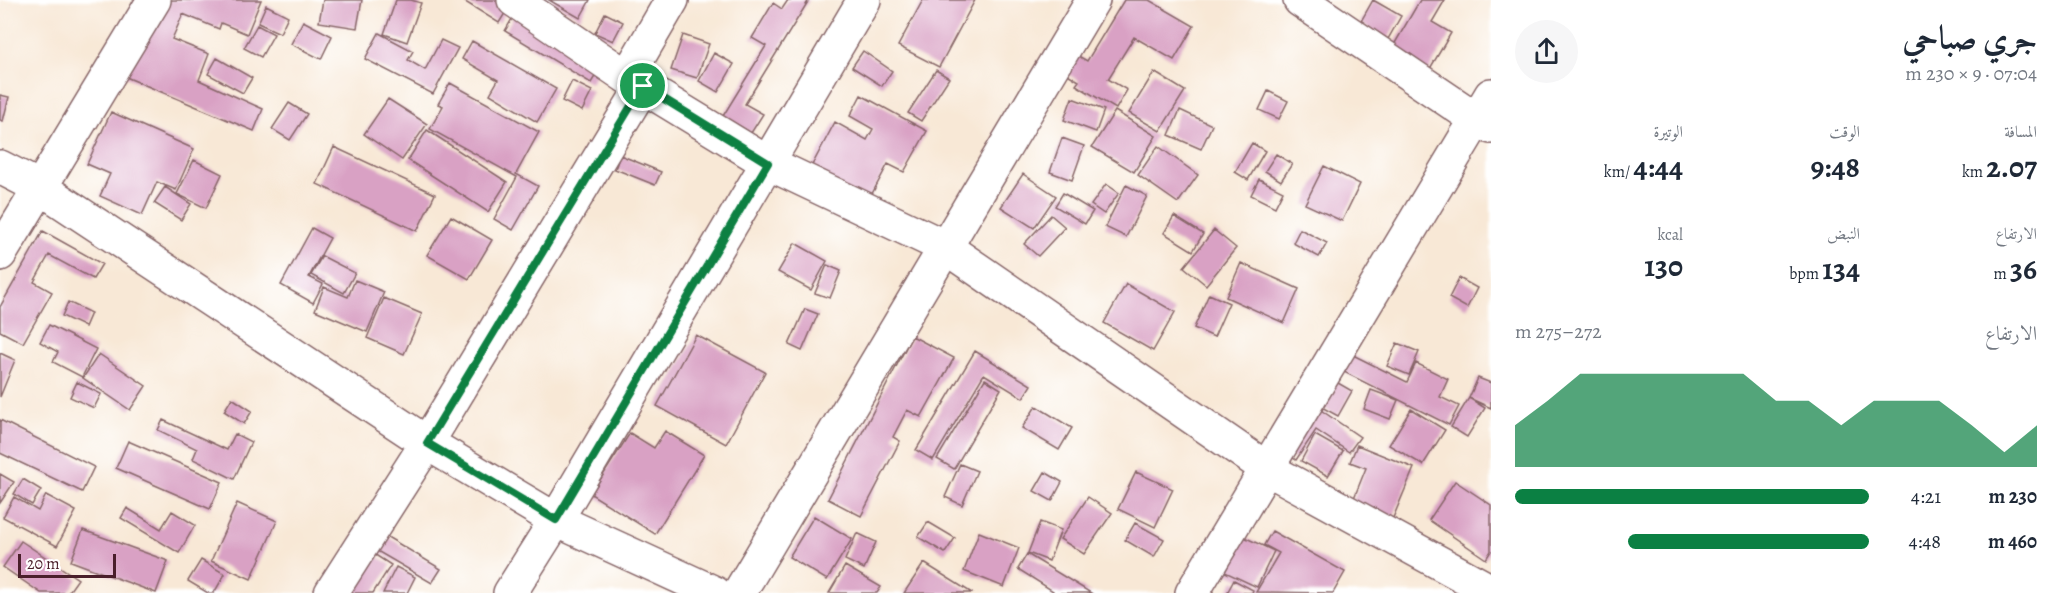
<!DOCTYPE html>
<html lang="ar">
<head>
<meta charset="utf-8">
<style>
  :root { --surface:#fff; --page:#f6f6f7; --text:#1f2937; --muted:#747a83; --accent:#0b8043 }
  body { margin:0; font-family:Alegreya,Amiri,serif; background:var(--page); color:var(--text); direction:rtl; height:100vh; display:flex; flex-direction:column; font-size:22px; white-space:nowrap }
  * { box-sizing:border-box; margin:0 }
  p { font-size:20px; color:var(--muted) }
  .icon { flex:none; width:33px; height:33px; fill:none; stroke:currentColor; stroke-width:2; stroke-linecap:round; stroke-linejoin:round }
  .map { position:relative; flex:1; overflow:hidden; direction:ltr }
  .details { display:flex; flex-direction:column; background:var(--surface); width:570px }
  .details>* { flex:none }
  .scale { position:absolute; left:18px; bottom:15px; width:98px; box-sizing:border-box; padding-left:6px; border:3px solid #4a1f2b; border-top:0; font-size:16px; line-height:21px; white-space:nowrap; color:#4a1f2b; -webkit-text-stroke:4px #fff; paint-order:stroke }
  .pin { position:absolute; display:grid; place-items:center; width:51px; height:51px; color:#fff; margin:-26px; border:3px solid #fff; border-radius:50%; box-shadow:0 2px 6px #0007 }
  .round { display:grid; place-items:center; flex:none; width:63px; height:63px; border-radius:32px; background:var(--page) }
  .headline { display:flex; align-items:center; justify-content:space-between; height:102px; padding:0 24px }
  h1 { font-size:33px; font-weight:600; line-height:45px }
  .metrics { display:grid; grid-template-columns:repeat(3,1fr); gap:9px; height:102px; padding:6px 24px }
  .metrics div { display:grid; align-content:center }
  .metrics b { font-size:30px; font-weight:600 }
  .metrics small { font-size:16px; font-weight:400 }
  .metrics p { font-size:16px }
  .chart { height:168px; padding:12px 24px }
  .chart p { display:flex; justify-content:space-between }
  .chart svg { width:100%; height:108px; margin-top:6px; fill:var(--accent); opacity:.7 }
  ul { padding:0 24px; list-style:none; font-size:20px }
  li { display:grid; grid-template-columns:96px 72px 1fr; align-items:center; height:45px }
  li i { height:15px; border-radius:8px; background:var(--accent) }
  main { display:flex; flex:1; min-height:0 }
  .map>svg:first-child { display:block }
</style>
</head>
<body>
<main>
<section class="details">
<div class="headline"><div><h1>جري صباحي</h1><p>07:04 · 9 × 230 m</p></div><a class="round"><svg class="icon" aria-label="share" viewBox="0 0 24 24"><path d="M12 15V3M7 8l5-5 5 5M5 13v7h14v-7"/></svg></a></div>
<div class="metrics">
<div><p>المسافة</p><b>2.07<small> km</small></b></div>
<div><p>الوقت</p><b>9:48</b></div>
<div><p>الوتيرة</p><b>4:44<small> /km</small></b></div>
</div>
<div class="metrics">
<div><p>الارتفاع</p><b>36<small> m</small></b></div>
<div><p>النبض</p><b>134<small> bpm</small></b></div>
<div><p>kcal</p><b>130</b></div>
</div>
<div class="chart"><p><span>الارتفاع</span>272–275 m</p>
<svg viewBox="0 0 160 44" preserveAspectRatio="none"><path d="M0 44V27L10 17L20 6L30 6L40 6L50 6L60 6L70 6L80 17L90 17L100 27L110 17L120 17L130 17L140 27L150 38L160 27V44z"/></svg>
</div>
<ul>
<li><b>230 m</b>4:21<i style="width:100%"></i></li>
<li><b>460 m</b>4:48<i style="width:68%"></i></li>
</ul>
</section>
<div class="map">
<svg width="1491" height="593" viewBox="0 0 1491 593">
  <rect width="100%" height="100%" fill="#fff"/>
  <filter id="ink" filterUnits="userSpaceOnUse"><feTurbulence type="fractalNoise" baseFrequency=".0167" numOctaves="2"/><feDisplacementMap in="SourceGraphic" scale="12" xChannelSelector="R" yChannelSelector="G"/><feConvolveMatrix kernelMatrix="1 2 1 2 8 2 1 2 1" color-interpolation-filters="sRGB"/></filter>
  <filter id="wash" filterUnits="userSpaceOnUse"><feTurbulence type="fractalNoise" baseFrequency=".008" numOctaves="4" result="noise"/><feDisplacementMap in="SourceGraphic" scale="24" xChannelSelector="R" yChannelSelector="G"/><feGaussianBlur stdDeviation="1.35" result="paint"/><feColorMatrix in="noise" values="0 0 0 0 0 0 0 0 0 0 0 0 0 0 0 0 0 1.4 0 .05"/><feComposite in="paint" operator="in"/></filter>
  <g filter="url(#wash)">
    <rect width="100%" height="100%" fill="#f8e8d6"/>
    <g id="blocks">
      <path fill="#d9a1c4" d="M 136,0 L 261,0 L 247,34 L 221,23 L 219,29 L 183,14 L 172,39 L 209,54 L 199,80 L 263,109 L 254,131 L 107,69 Z
        M 323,0 L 362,0 L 357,28 L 319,22 Z
        M 396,0 L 411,0 L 421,3 L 407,42 L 384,34 Z
        M 462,0 L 513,0 L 499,23 Z
        M 549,0 L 590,0 L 580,18 Z
        M 788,0 L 809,0 L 745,104 L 763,114 L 751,133 L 723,116 L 766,46 L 752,38 L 773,3 L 782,9 Z
        M 923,0 L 975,0 L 939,67 L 898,46 Z
        M 1124,0 L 1149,0 L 1194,26 L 1174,60 L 1134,37 L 1108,79 L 1127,90 L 1116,109 L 1076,85 L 1079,81 L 1053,65 L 1063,47 L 1087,61 Z
        M 1373,0 L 1401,16 L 1388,39 L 1360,23 Z
        M 1420,0 L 1445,0 L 1432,22 L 1451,33 L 1428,72 L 1391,50 Z
        M 266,5 L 288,16 L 280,33 L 258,23 Z
        M 520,5 L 607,57 L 591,83 L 505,31 Z
        M 605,13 L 623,22 L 613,41 L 595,33 Z
        M 303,21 L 332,36 L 321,59 L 291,44 Z
        M 257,25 L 274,34 L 261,57 L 244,48 Z
        M 379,33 L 413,51 L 408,60 L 425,70 L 441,40 L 458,48 L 433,94 L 365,59 Z
        M 683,35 L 709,44 L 697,78 L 671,70 Z
        M 472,41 L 556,89 L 537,122 L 490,94 L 498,80 L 462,59 Z
        M 863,51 L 892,71 L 882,86 L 852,67 Z
        M 714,53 L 734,64 L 718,92 L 699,81 Z
        M 217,58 L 252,78 L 243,93 L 208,74 Z
        M 936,70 L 949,78 L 921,121 L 908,113 Z
        M 1154,72 L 1185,91 L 1160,131 L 1129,113 Z
        M 572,81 L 592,91 L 582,111 L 562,101 Z
        M 450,83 L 539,132 L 516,174 L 538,186 L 513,230 L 494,219 L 517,177 L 430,129 L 443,106 L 438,104 Z
        M 1268,91 L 1288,101 L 1279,119 L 1259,110 Z
        M 0,95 L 9,97 L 3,121 L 0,120 Z
        M 861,95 L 927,131 L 904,172 L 888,164 L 867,203 L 809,171 L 835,122 L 867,140 L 873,129 L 850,116 Z
        M 1072,98 L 1104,110 L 1096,132 L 1064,120 Z
        M 388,99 L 427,124 L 402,160 L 364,134 Z
        M 289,103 L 307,114 L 290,140 L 272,129 Z
        M 1180,110 L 1212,125 L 1201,149 L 1169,135 Z
        M 1115,111 L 1156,136 L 1134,172 L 1092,147 Z
        M 111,112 L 194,149 L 176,190 L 157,182 L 142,215 L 100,196 L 110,174 L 87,164 Z
        M 427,130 L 507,182 L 488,212 L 408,160 Z
        M 1062,138 L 1084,146 L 1072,180 L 1050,172 Z
        M 1252,143 L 1265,151 L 1248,180 L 1235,172 Z
        M 1158,146 L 1198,175 L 1178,203 L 1138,175 Z
        M 334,147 L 435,194 L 417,231 L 317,184 Z
        M 1276,154 L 1292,164 L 1281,181 L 1265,171 Z
        M 620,155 L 661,172 L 655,185 L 615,169 Z
        M 194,160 L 222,174 L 206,208 L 177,194 Z
        M 1324,166 L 1360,184 L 1342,221 L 1305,204 Z
        M 1023,174 L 1056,196 L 1034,228 L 1001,207 Z
        M 1259,179 L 1283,191 L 1275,207 L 1251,195 Z
        M 1106,184 L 1119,193 L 1104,214 L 1091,205 Z
        M 1126,185 L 1147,196 L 1126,237 L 1105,227 Z
        M 165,187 L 191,204 L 181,220 L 154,203 Z
        M 1063,193 L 1093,211 L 1085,224 L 1055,206 Z
        M 1051,215 L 1065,227 L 1038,256 L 1024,244 Z
        M 451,216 L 492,240 L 469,279 L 427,255 Z
        M 1174,216 L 1203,234 L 1193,251 L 1164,233 Z
        M 312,228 L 330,238 L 309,277 L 323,284 L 313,303 L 281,285 Z
        M 1300,229 L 1327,243 L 1319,257 L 1293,243 Z
        M 1214,230 L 1236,248 L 1206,285 L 1184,267 Z
        M 43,231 L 102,264 L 93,279 L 49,255 L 34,282 L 52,292 L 23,343 L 0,331 L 0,307 Z
        M 795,243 L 827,261 L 811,290 L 778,272 Z
        M 322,256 L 355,273 L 344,293 L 311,275 Z
        M 1241,263 L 1299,289 L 1284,323 L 1226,297 Z
        M 827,265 L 841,271 L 830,298 L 815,293 Z
        M 1459,278 L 1477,288 L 1467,308 L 1449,298 Z
        M 355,280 L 384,292 L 367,332 L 315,310 L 324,287 L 348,297 Z
        M 1126,284 L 1175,312 L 1153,351 L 1104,323 Z
        M 1209,294 L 1229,303 L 1214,337 L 1194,328 Z
        M 384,298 L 422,314 L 404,354 L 367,338 Z
        M 68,302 L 91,313 L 85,327 L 62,316 Z
        M 805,309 L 818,314 L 802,351 L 789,345 Z
        M 49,325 L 96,349 L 82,377 L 53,362 L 58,352 L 40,342 Z
        M 696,335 L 765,372 L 726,444 L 657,406 Z
        M 912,336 L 954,358 L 921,417 L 907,410 L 893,437 L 900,441 L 861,516 L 828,499 Z
        M 1397,343 L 1419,352 L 1409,375 L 1387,366 Z
        M 975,351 L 1031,385 L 1023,398 L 984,374 L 933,460 L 916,450 Z
        M 0,353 L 15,360 L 0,397 Z
        M 99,354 L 146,386 L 130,410 L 83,378 Z
        M 1353,355 L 1407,382 L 1416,363 L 1448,379 L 1440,397 L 1459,406 L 1449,425 L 1344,372 Z
        M 1478,378 L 1491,383 L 1491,408 L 1469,398 L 1485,408 L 1467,437 L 1451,427 L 1469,398 Z
        M 985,379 L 1001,389 L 954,469 L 937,459 Z
        M 1331,379 L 1352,391 L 1338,416 L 1316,404 Z
        M 77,382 L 101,394 L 94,408 L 70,397 Z
        M 1371,390 L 1398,400 L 1390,419 L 1364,409 Z
        M 232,398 L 252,411 L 244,424 L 224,411 Z
        M 1312,404 L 1360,437 L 1349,452 L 1316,430 L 1296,460 L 1280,449 Z
        M 1036,406 L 1072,428 L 1059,450 L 1022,428 Z
        M 1411,409 L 1445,430 L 1423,465 L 1389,445 Z
        M 0,420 L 94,467 L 82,492 L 0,453 Z
        M 163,420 L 227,450 L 235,434 L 251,442 L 234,479 L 193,459 L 197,449 L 158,430 Z
        M 665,431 L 704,455 L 655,534 L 591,494 L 630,433 L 654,448 Z
        M 1315,435 L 1343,451 L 1328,476 L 1301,461 Z
        M 128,441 L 222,482 L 210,509 L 116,468 Z
        M 1357,445 L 1414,468 L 1390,525 L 1350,508 L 1366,468 L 1350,462 Z
        M 960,464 L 977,471 L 962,505 L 945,497 Z
        M 1045,472 L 1062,482 L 1052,501 L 1034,491 Z
        M 1136,472 L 1173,489 L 1155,527 L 1118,509 Z
        M 0,474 L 14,482 L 0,503 Z
        M 23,479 L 41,490 L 32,505 L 14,494 Z
        M 1455,481 L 1491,505 L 1491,551 L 1486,559 L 1429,520 Z
        M 46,495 L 76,511 L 57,546 L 3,517 L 14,497 L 38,511 Z
        M 1088,497 L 1112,513 L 1084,554 L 1060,539 Z
        M 237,503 L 277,521 L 251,579 L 211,561 Z
        M 127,508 L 161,529 L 172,511 L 195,525 L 179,553 L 121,518 Z
        M 814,516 L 852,539 L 827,580 L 789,557 Z
        M 928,522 L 955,538 L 945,553 L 918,537 Z
        M 1040,522 L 1061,530 L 1049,561 L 1028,553 Z
        M 1135,523 L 1164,539 L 1154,557 L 1125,540 Z
        M 374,529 L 441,569 L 432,583 L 365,544 Z
        M 83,530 L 168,561 L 156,593 L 71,561 Z
        M 1272,531 L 1345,572 L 1333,593 L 1256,592 L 1279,553 L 1264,545 Z
        M 979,532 L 1019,548 L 1004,587 L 964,571 Z
        M 857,533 L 876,542 L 864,569 L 845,560 Z
        M 1242,536 L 1274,551 L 1257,587 L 1225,572 Z
        M 21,541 L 78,579 L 68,593 L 41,593 L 3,567 Z
        M 363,547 L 391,565 L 373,593 L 333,593 Z
        M 1027,554 L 1091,593 L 1052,593 L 1053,591 L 1018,569 Z
        M 201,560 L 225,574 L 214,593 L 208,593 L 188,581 Z
        M 924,563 L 972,593 L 904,593 Z
        M 845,566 L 881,587 L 877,593 L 829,593 Z
        M 396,567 L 415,577 L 407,593 L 383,593 Z
        M 1234,580 L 1253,590 L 1252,593 L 1227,593 Z"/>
    </g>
  </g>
  <g filter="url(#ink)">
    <use href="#blocks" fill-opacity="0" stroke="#876567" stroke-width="1.5"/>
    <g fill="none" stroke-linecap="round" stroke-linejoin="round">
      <defs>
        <path id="street" d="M 514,0 L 627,77 L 768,163 L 945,247 L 1266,468 L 1491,591
          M 1300,0 L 1476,119 L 1491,127
          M 627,77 L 672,0
          M 0,167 L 41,188 L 427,443 L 556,520 L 715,593
          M 0,254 L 154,0
          M 331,593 L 427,443 L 643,86
          M 510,593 L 556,520 L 864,0
          M 1192,593 L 1491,95"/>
        <path id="secondary" d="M 739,593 L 1093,0"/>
      </defs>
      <use href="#street" stroke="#876567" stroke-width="36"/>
      <use href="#secondary" stroke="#876567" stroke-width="36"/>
      <use href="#street" stroke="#fff" stroke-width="33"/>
      <use href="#secondary" stroke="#fff" stroke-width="33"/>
    </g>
  </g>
  <g fill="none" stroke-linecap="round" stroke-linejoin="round" filter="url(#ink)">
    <defs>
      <path id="route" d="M 643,86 L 768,163 L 556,520 L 427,443 Z"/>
    </defs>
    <use href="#route" stroke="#fff" stroke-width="12"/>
    <use href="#route" stroke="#0b8043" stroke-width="8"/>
  </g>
</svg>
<div class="scale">20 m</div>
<div class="pin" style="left:643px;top:86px;background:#1e9e55"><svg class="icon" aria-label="arrive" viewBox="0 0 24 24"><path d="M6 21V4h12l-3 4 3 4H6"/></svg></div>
</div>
</main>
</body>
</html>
